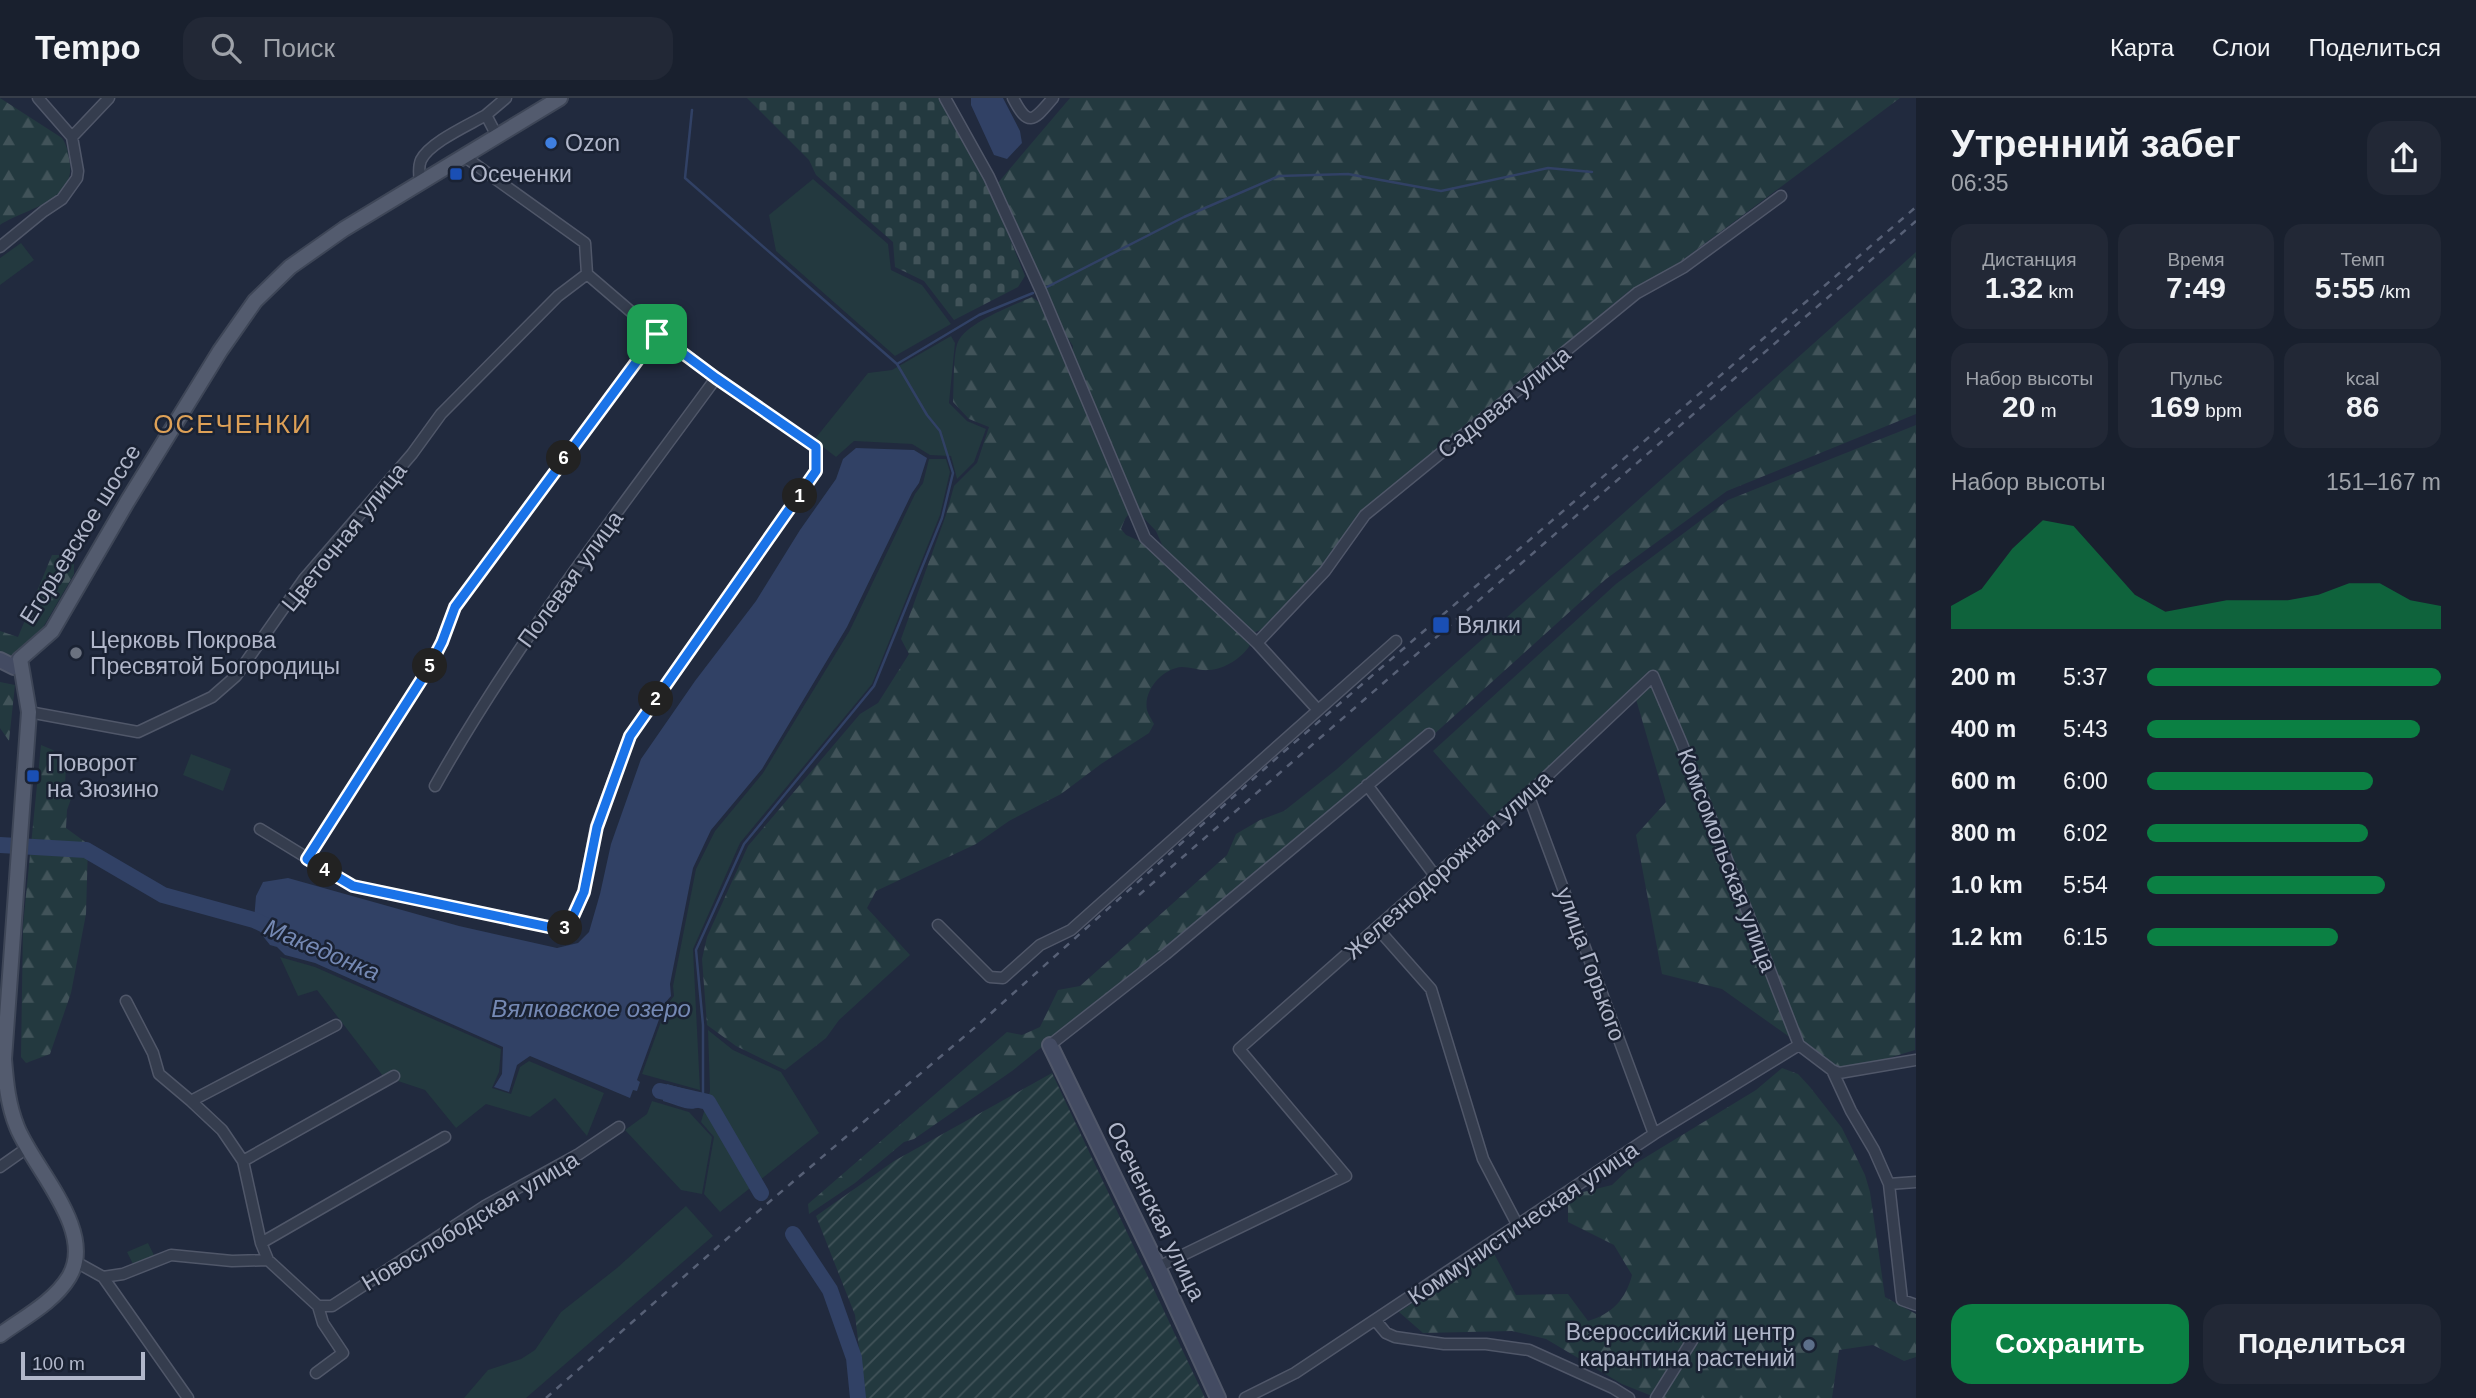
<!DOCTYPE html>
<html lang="ru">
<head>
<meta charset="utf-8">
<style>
  :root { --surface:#19202e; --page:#222836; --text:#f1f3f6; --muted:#9fa3aa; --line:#373e4a; --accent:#0b8043 }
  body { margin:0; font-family:Arial,sans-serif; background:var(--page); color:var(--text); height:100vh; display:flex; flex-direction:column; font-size:26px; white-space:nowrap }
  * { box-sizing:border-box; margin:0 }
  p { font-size:23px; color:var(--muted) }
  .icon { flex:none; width:38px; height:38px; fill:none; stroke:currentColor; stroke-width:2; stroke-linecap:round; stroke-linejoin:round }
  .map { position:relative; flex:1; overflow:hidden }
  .details { display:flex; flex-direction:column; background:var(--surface); width:560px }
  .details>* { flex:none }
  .scale { position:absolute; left:21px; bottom:18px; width:124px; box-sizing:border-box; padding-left:7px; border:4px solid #b1b7ca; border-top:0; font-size:19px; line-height:24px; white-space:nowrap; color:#b1b7ca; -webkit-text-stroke:5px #1a2233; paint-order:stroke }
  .pin { position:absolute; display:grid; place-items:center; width:60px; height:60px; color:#fff; margin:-30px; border-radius:14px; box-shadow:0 4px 10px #0006 }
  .km { position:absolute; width:35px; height:35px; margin:-18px; border-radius:50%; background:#222; color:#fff; font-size:19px; line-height:35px; text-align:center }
  .round { display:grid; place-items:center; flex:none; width:74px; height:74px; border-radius:21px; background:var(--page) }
  .head { display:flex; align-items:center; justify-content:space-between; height:119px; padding:0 35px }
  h1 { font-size:38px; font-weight:700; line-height:52px }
  .stats { display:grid; grid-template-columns:repeat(3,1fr); gap:10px; height:119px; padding:7px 35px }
  .stats div { display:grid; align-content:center; border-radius:18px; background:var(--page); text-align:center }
  .stats b { font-size:30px; font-weight:700 }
  .stats small { font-size:19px; font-weight:400 }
  .stats p { font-size:19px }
  .chart { height:196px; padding:14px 35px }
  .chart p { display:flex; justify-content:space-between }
  .chart svg { width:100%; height:126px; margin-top:7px; fill:var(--accent); opacity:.7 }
  .action { display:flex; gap:14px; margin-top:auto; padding:14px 35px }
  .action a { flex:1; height:80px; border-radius:21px; background:var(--accent); color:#fff; font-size:28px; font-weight:700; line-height:80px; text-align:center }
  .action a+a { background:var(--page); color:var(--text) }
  ul { padding:0 35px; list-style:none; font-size:23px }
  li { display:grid; grid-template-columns:112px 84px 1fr; align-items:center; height:52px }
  li i { height:18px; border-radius:9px; background:var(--accent) }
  header { display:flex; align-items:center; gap:42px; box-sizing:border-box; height:98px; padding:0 35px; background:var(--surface); border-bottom:2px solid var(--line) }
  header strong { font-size:33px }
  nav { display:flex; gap:38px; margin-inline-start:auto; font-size:24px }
  .search { width:490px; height:63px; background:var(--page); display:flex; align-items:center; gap:18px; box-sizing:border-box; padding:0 24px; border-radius:21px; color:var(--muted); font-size:26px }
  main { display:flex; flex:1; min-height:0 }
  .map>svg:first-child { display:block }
</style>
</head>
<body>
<header>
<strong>Tempo</strong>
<div class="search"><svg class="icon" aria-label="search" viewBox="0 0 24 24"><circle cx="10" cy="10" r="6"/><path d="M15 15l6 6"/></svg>Поиск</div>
<nav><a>Карта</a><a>Слои</a><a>Поделиться</a></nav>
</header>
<main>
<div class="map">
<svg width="1916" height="1300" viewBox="0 0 1916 1300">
  <defs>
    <pattern id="forest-firs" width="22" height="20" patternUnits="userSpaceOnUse" patternTransform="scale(1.75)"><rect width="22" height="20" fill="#23393f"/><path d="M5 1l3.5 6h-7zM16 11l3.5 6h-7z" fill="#415359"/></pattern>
    <pattern id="cemetery-stones" width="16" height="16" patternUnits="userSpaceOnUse" patternTransform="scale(1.75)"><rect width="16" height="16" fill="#23393f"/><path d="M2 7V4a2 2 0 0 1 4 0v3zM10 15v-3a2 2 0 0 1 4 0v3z" fill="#415359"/></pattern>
    <pattern id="garden-furrows" width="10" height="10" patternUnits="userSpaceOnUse" patternTransform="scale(1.75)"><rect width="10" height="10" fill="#23393f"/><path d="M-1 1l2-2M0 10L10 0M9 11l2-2" fill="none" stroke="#415359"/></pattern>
  </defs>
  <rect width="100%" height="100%" fill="#212a3e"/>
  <path fill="#23393f" d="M 813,81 L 888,146 L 891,172 L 922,187 L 951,226 L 895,258 L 776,153 L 769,117 Z
    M 21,145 L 34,162 L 0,187 L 0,160 Z
    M 951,238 L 955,245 L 949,305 L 967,323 L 986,331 L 974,364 L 957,381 L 951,358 L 930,357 L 912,346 L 854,343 L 836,359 L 814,342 L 868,275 L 892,272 Z
    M 929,361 L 946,361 L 950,374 L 940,417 L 872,586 L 740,745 L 693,851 L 700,992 L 642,976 L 667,907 L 674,898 L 673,888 L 696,771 L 715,733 L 763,675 L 850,532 L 915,396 L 923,385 Z
    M 191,656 L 231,671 L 223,693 L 183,677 Z
    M 280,859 L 315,869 L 501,951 L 499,974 L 492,990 L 511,996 L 520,969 L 529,963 L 604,995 L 587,1038 L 555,1000 L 530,1019 L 486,1006 L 456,1030 L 425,992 L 383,978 L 317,892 L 298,898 Z
    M 708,932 L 733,952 L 781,974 L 819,1035 L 720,1114 L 704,1096 L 714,1039 L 701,1024 L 710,993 Z
    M 652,1003 L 689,1014 L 712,1039 L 702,1096 L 681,1092 L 625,1032 L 647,1016 Z
    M 686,1108 L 713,1138 L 526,1300 L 464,1300 L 488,1272 L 521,1261 L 535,1252 L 561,1214 L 617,1170 Z
    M 148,1145 L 155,1159 L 134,1168 L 127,1154 Z"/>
  <path fill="url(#forest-firs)" d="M 0,0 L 62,40 C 68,49 68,56 70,66 C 74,104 24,111 0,127 Z
    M 1070,0 L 1900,0 L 1680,164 L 1629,193 L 1361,415 L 1321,470 L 1263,531 L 1253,535 L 1163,449 L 1156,433 L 1139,415 L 1072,260 L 1073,248 L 1064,234 L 997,86 Z
    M 1916,154 L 1916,316 L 1727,393 L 1606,481 L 1370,694 L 1199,822 L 1012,973 L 914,1041 L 904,1044 L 855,1085 L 809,1116 L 808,1106 L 1007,934 L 1022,937 L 1040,929 L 1058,892 L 1080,888 L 1227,757 L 1236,736 L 1260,722 L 1284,713 L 1337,671 Z
    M 1032,199 L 1043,207 L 1130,414 L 1125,421 L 1121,431 L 1126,437 L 1144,445 L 1250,547 C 1242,560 1225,571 1209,572 C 1200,573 1191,569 1182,569 C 1163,570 1143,592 1147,612 C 1148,616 1152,622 1154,626 L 1149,635 L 1101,666 L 1061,696 L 1009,723 L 976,746 L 876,793 L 867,810 L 910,857 L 839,922 L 826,940 L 785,972 L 736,948 L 707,927 L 702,861 L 707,839 L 748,748 L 860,616 L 878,605 L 909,556 L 901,541 L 946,417 L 954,388 L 977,365 L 989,329 L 969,321 L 953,304 C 954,289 953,255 958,244 C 966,225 1014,207 1032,199 Z
    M 1916,327 L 1915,952 L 1840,975 L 1722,891 L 1662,876 L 1636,737 L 1666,704 L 1633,591 L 1493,721 L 1433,653 L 1616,486 L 1728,402 Z
    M 52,457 L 74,457 L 74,476 L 27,557 L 5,557 L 0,555 L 0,533 L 18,539 Z
    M 0,584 L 15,587 L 9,643 L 0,630 Z
    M 41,647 L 53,652 L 66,668 L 65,687 L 72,698 L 67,712 L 66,730 L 88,746 L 86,816 L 71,895 L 50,956 L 26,965 L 21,959 L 23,827 Z
    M 1782,970 L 1798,976 L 1810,989 L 1842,1030 L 1865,1077 L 1870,1094 L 1885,1199 L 1916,1216 L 1916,1259 L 1904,1263 L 1873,1247 L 1839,1252 L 1832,1300 L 1657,1300 L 1622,1286 L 1546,1241 L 1512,1233 L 1423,1235 L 1399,1214 L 1492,1152 L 1516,1197 L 1568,1196 L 1588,1223 C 1612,1216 1626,1201 1632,1177 L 1614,1147 L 1568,1124 L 1568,1107 L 1579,1095 L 1612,1087 L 1633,1067 L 1756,992 Z"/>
  <path fill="url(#cemetery-stones)" d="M 747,0 L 940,0 L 993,99 L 1025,178 L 1018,189 L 954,222 L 924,183 L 895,169 L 893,144 L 816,77 L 809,62 Z"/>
  <path fill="url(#garden-furrows)" d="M 1052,975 L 1205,1300 L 865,1300 L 855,1217 L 816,1118 L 894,1063 Z"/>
  <path fill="#314165" d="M 971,0 L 1003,0 L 1020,33 L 1022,45 L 1007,61 L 994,57 L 971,7 Z
    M 856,350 L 914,352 L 927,360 L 919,385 L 912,395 L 847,529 L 762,671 L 711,732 L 693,770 L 670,886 L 671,898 L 665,905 L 637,982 L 640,984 L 637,993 L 633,992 L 630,1000 L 530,958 L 517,967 L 509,994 L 494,989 L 502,976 L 503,949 L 315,865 L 285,857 L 277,849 L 270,847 L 262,837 L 254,822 L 256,798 L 263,784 L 288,780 L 459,828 L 557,850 L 578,845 L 589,834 L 600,796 L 611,746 L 641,661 L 695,583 L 756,503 L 800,432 L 836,381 L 843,361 Z
    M 667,986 L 703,996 L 708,1004 C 692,1017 681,1008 663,1003 L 663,998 L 659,997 L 660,989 L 666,990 Z"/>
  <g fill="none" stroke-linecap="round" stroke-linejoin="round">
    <path stroke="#314165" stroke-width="2.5" d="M 692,12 L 685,80 L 897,266 L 927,317 L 940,333 L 953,375 L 942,420 L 874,588 L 744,746 L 696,852 L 703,927 L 703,996
      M 1047,189 L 1184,119 L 1279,78 L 1348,76 L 1441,93 L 1548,70 L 1592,74
      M 897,266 L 979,217 L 1033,195"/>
    <path stroke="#314165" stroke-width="16" d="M 0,747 L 86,752 L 163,797 L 254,822 L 271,830
      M 660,993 L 708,1004 L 761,1095
      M 793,1136 L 830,1192 L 854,1260 L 858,1300"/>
    <defs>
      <path id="street" d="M 945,0 L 989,79 L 1041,193 L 1145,440 L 1257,545 L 1318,612
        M 1013,0 C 1029,31 1034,22 1053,0
        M 497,38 L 486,17 L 506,0
        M 72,39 L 109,0
        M 420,84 C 419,77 418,69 421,62 C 430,44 469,27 486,17
        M 0,149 L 44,113 L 62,101 L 77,80 L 78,73 L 72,39 L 38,0
        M 1257,545 L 1325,473 L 1365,417 L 1637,195 L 1684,169 L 1781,98
        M 29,614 L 138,634 L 212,599 L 236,578 L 304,481 L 412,356 L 441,316 L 558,198 L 587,176
        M 1367,687 L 1436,779
        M 435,688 C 515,545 619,413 716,280
        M 1528,696 L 1654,1036
        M 260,731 L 353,788 L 563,832 L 571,825 L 584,794 L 596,729 L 630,638 L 816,373 L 816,349 L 716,280 L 657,236 L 587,176 L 585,145 L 465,59
        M 307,761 L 427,573 L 442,544 L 455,509 L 657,236
        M 938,827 L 990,879 L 1003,880 L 1040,847 L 1071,832 L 1396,543
        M 1378,831 L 1431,891 L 1483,1061 L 1517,1126
        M 126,903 L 153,955 L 159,976 L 191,1003 L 222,1032 L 243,1063 L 261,1145 L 268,1162
        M 1050,947 L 1166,856 L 1429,636
        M 1799,947 L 1832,972 L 1851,1013 L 1874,1052 L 1889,1086 L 1902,1202 L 1916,1207
        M 1832,972 L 1839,975 L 1916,962
        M 191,1003 L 336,927
        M 243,1063 L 394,978
        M 0,1069 L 27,1050
        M 1889,1086 L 1916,1084
        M 261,1145 L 445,1039
        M 76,1164 L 103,1179 L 188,1300
        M 1158,1169 L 1346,1078 L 1239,951 L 1528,696 L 1653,578 L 1682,646 L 1799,947
        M 103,1179 L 123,1176 L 171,1157 L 232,1163 L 268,1162 L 318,1208
        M 318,1208 L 332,1208 L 485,1108 L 579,1056 L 619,1029
        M 1376,1223 L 1386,1235 L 1395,1239 L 1444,1246 L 1486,1246 L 1529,1252 L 1613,1290 L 1629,1300
        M 316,1275 L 343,1255 L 323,1225 L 318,1208
        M 1245,1300 L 1295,1275 L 1654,1036 L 1799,947
        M 1656,1300 L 1693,1241"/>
      <path id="secondary" d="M 0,562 L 14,569 L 20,561
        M 1050,947 L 1158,1169 L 1218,1300"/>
      <path id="primary" d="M 0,1237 C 23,1220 54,1204 69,1179 C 97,1133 33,1070 17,1029 C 8,1007 6,985 4,961 L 29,614 L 20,561 L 52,533 L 127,404 L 220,253 L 255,203 L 290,169 L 344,131 L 560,0"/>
    </defs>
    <use href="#street" stroke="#505769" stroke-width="13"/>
    <use href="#secondary" stroke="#505769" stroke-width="18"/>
    <use href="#primary" stroke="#3e4657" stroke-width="18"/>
    <use href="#street" stroke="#353d4e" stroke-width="10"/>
    <use href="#secondary" stroke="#434b62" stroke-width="14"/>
    <use href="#primary" stroke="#535b6e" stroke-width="14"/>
    <path stroke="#576076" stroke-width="2.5" stroke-dasharray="7 7" stroke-linecap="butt" d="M 1139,797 L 1916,123
      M 546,1300 L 755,1116 L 979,926 L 1280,657 L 1916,109"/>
  </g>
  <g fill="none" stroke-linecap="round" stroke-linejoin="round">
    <defs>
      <path id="route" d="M 657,236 L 716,280 L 816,349 L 816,373 L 630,638 L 597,729 L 584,794 L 570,825 L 563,832 L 353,788 L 307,761 L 427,573 L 442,544 L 455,509 Z"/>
    </defs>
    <use href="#route" stroke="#fff" stroke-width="14"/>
    <use href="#route" stroke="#1a73e8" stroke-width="9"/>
  </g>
  <circle fill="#3f7fe0" stroke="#1a2233" stroke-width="2.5" cx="551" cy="45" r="7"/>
  <g fill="#1a4fb4" stroke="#1a2233" stroke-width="2.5">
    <rect x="449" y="69" width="14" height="14" rx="3.5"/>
    <rect x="1432" y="518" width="18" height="18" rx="3.5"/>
    <rect x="26" y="671" width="14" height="14" rx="3.5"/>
  </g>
  <circle fill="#6b7280" stroke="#1a2233" stroke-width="2.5" cx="76" cy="555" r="7"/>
  <circle fill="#5c6f8a" stroke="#1a2233" stroke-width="2.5" cx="1809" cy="1247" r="7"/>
  <g text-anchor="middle" stroke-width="5" stroke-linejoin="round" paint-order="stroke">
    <g font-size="23" fill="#b1b7ca" stroke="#1a2233" text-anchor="start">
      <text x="565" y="53">Ozon</text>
      <text x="470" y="84">Осеченки</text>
      <text x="1457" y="535">Вялки</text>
      <text x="90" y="550">Церковь Покрова<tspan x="90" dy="26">Пресвятой Богородицы</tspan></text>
      <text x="47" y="673">Поворот<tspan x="47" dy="26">на Зюзино</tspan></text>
      <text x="1795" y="1242" text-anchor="end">Всероссийский центр<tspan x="1795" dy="26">карантина растений</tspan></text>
    </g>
    <g font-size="23" fill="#b1b7ca" stroke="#1a2233">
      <text transform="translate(1504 304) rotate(-39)" y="8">Садовая улица</text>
      <text transform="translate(80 436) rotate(-58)" y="8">Егорьевское шоссе</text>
      <text transform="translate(344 439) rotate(-51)" y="8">Цветочная улица</text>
      <text transform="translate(570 481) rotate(-54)" y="8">Полевая улица</text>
      <text transform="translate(1727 762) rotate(69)" y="8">Комсомольская улица</text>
      <text transform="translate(1448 767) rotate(-42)" y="8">Железнодорожная улица</text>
      <text transform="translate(1591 866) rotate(70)" y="8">улица Горького</text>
      <text transform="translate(1156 1113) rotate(64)" y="8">Осеченская улица</text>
      <text transform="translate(470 1123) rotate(-31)" y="8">Новослободская улица</text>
      <text transform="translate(1523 1125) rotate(-34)" y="8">Коммунистическая улица</text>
    </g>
    <g font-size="24" font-style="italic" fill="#7589b4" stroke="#1a2233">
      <text transform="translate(322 852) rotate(23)" y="8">Македонка</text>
      <text x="591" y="919">Вялковское озеро</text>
    </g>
    <g font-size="26" letter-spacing="2" fill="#dea157" stroke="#1a2233">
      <text x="233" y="335">ОСЕЧЕНКИ</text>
    </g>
  </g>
</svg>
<div class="scale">100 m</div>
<div class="pin" style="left:657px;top:236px;background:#1e9e55"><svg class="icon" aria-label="arrive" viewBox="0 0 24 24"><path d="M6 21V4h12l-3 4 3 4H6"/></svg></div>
<b class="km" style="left:800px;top:398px">1</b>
<b class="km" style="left:656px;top:601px">2</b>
<b class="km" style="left:565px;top:830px">3</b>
<b class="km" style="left:325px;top:772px">4</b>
<b class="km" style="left:430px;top:568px">5</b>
<b class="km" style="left:564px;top:360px">6</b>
</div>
<section class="details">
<div class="head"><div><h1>Утренний забег</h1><p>06:35</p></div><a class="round"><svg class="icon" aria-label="share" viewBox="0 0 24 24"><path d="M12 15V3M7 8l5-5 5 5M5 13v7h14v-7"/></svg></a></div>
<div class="stats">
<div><p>Дистанция</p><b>1.32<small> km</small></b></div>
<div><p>Время</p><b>7:49</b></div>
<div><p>Темп</p><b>5:55<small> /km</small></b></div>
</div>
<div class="stats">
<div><p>Набор высоты</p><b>20<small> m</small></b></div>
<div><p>Пульс</p><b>169<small> bpm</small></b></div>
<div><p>kcal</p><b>86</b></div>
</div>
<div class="chart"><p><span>Набор высоты</span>151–167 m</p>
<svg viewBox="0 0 160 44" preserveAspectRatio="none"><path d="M0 44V36L10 30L20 16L30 6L40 8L50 20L60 32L70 38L80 36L90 34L100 34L110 34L120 32L130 28L140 28L150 34L160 36V44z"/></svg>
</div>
<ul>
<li><b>200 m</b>5:37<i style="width:100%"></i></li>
<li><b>400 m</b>5:43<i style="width:93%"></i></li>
<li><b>600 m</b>6:00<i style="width:77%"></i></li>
<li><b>800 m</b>6:02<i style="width:75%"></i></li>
<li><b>1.0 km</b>5:54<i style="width:81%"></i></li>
<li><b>1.2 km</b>6:15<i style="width:65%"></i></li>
</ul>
<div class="action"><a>Сохранить</a><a>Поделиться</a></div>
</section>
</main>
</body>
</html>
